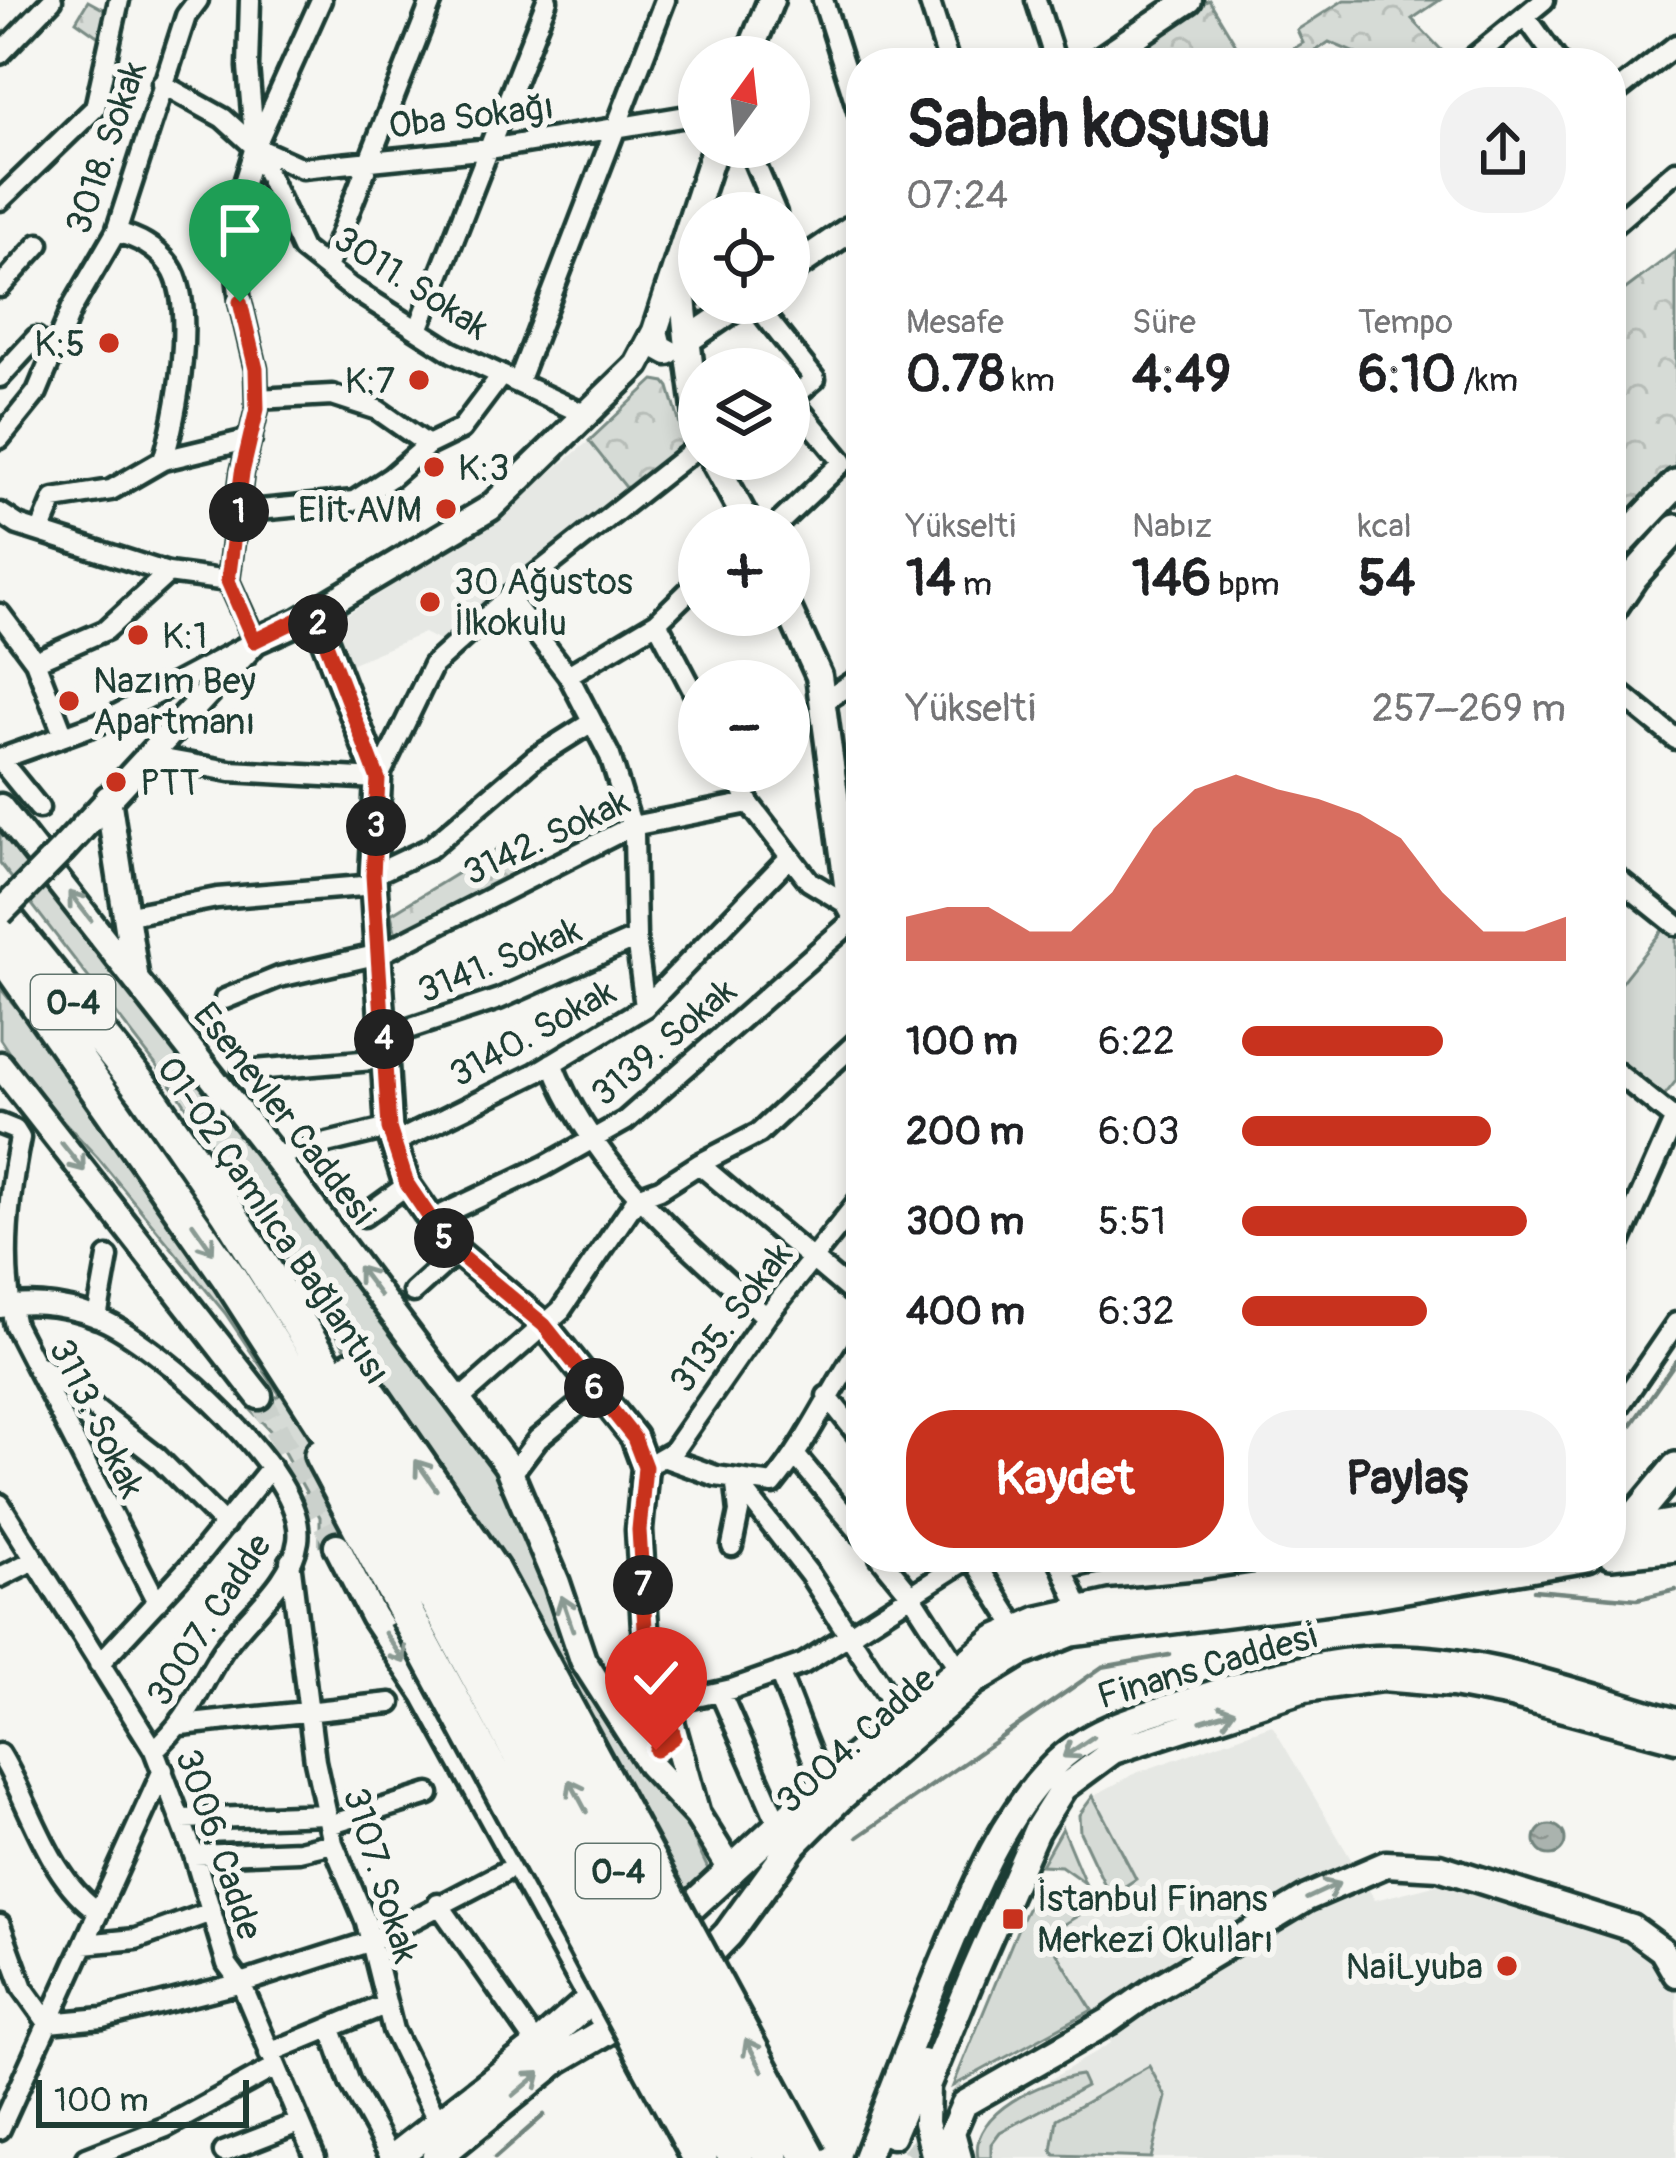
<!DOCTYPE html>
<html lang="tr">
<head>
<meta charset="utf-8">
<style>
  :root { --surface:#fff; --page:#f2f2f2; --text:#202124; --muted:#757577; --accent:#c8321e }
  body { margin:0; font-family:Pangolin,sans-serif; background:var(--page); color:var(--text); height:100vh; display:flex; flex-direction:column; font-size:45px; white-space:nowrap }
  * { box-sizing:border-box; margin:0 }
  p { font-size:39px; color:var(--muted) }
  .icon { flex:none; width:66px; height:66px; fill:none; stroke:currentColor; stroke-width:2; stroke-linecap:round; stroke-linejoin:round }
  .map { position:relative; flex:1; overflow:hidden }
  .drawer { position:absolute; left:846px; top:48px; width:780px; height:1524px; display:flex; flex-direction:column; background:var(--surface); border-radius:48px; box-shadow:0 6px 18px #0003 }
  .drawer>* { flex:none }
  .needle { width:78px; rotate:15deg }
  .buttons { position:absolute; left:678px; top:36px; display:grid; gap:24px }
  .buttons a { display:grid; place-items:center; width:132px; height:132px; border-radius:50%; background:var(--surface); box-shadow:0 6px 18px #0003; font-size:60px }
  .scale { position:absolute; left:36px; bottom:30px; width:213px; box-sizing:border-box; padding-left:12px; border:6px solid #1f3d34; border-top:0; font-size:33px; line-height:42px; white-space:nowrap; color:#1f3d34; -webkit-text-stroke:9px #f6f6f2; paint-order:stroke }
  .pin { position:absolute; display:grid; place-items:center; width:102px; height:102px; color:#fff; margin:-123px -51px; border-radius:50% 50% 50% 0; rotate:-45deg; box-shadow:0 0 12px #0007 }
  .pin .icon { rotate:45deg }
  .km { position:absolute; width:60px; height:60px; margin:-30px; border-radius:50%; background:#222; color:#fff; font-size:33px; line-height:60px; text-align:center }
  .round { display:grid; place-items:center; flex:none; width:126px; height:126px; border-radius:48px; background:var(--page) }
  .summary { display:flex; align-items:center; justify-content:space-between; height:204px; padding:0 60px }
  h1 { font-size:66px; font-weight:700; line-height:90px }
  .metrics { display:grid; grid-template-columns:repeat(3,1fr); gap:18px; height:204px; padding:12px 60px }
  .metrics div { display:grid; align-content:center }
  .metrics b { font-size:51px; font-weight:700 }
  .metrics small { font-size:33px; font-weight:400 }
  .metrics p { font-size:33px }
  .chart { height:336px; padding:24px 60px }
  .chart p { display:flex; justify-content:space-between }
  .chart svg { width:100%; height:216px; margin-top:12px; fill:var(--accent); opacity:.7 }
  .cta { display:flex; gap:24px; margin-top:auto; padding:24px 60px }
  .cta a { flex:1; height:138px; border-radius:48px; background:var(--accent); color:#fff; font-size:48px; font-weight:700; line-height:138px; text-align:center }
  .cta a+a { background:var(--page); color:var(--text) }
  ul { padding:0 60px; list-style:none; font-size:39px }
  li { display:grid; grid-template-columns:192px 144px 1fr; align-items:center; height:90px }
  li i { height:30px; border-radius:15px; background:var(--accent) }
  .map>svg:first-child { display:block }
</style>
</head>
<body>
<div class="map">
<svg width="1676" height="2158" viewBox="0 0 1676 2158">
  <defs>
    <pattern id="park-crowns" width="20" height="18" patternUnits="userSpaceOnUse" patternTransform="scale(3)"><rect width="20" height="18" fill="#d6dbd6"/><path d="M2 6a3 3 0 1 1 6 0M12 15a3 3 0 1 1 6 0" fill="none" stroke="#b7bdb8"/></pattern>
    <pattern id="water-ripples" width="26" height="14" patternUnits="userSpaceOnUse" patternTransform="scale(3)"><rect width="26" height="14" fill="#aab3ae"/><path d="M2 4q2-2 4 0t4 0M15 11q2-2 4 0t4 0" fill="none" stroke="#8a938e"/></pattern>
  </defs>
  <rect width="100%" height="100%" fill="#f6f6f2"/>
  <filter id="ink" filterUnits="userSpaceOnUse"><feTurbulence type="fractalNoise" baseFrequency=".00833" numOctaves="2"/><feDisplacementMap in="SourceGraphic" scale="24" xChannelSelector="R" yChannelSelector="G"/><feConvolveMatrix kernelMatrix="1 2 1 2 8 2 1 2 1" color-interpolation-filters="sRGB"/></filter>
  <g filter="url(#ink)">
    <path fill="#e6e8e4" d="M 589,441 L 628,490 L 443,643 L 424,633 L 348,665 L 336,621 L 481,530 Z
      M 1272,1725 L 1375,1900 L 1438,1884 L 1621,1933 L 1653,1949 L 1676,1988 L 1676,2158 L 978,2158 L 978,2135 L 993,2114 L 1111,2043 L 1046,1935 L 1136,1879 L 1093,1796 L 1136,1773 Z"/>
    <path fill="#d6dbd6" stroke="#7a8c85" stroke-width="3" d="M 0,817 C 162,1021 316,1231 475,1436 L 502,1483 L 587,1694 L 638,1771 L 686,1823 L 710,1873 L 607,1965 L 345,1532 L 320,1545 L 320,1517 L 275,1436 L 251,1410 L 280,1395 L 225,1313 L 98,1158 L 31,1086 L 0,1039 L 0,988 L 97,1104 L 258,1336 L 403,1436 L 179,1095 L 0,863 Z
      M 1664,928 L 1676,937 L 1676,1081 L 1664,1096 L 1611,1054 L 1611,995 Z
      M 1093,1796 L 1136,1879 L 1110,1896 L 1080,1832 L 1079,1815 Z
      M 1062,1828 L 1085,1883 L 1061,1866 L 1041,1865 Z
      M 1049,1889 L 1065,1894 L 1079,1915 L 1046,1935 L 1092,2010 L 953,2086 L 1021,1921 L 1033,1897 Z
      M 1149,2066 L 1166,2097 L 1151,2158 L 1055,2155 L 1052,2151 L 1057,2119 Z
      M 1081,2075 L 1086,2086 L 1000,2132 L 991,2144 L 991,2158 L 978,2158 C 969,2112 1044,2080 1081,2075 Z"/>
    <path fill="url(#park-crowns)" stroke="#7a8c85" stroke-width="3" d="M 1209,0 L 1247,63 L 1125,63 L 1119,53 Z
      M 1344,0 L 1440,0 L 1412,19 L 1450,59 L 1445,63 L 1378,63 L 1329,42 L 1298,63 L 1270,63 L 1303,43 L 1297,30 Z
      M 88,1 L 110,13 L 100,38 L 76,21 Z
      M 1676,251 L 1676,475 L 1611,543 L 1611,300 Z
      M 654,380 L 665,382 L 669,387 L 686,445 L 628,490 L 589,441 Z
      M 502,846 L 519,880 L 400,951 L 391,914 Z"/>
    <path fill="url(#water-ripples)" stroke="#72847d" stroke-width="3" d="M1535 1840a15 15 0 1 1 30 0a15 15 0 1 1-30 0Z"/>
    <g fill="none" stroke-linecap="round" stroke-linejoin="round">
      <path stroke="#72847d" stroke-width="4.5" d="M 1611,1447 L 1620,1441 L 1676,1361
        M 1534,1590 L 1637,1599 L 1676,1590
        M 858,1837 L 1102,1667 L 1169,1655
        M 495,2158 L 544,2115"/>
      <path stroke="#cbd1cc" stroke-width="24" stroke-dasharray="24 12" stroke-linecap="butt" d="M 259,1396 L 337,1546
        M 912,2158 L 968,2091"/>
      <defs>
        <path id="street" d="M 823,0 L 861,120
          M 929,0 L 949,63
          M 1036,0 L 1056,63
          M 1525,16 L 1559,63
          M 0,54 L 52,0
          M 1467,63 L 1544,0
          M 162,84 L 223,118 L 255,147 L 302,168 L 489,149 L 699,114
          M 1611,96 L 1676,45
          M 255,147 L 302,249 L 350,287 L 452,352 L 588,416
          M 255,147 L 321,0
          M 748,147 L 776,213
          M 0,200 L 95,108 L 119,0
          M 1611,227 L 1676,171
          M 116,232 C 138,238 156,247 170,266 C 197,304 177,418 163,460
          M 327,268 L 432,0
          M 0,287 L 39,244
          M 755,303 L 815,379 L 789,401
          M 418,330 L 547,0
          M 0,377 L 36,338
          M 518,382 L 665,0
          M 257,399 L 332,395 L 378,410 L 428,445
          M 0,438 L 37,392 L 72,308 L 116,232 L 186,16 L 198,0
          M 239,512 L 354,501 L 391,477 L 428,445 L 461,429 L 500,377
          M 0,513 L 18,525 L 168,573 L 228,581
          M 777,525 L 843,462 L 791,399
          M 41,530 L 54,499 L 111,490 L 163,460 L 251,439
          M 508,597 L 568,675 L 610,756 L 634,834 L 636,938 L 645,1007
          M 0,614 L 35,661 L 64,736
          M 657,622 L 699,702
          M 35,661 L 106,630 L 168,573
          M 568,675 L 657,622 L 699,581
          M 1611,686 L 1676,739
          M 822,703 L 861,677
          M 147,756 L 230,771 L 378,779 L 433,665 L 508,597 L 699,446
          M 0,759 L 103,722 L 255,641 L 228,581 L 242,473 L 257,409 L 256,369 L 240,302 L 231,225 L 255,147 L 248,67 L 250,0
          M 0,760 L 39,808
          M 734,771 L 749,803 L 809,881 L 850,906
          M 1611,873 L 1676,925
          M 373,875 L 430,848 L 535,758 L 592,722
          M 125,916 L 217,898 L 375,885
          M 225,999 L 279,977 L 380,954 L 632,826 L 749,803
          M 384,1037 L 499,999 L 636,938
          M 552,1063 C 592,1169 685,1242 766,1317
          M 1611,1068 L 1676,1120
          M 243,1071 L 385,1059
          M 0,1124 L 15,1130 L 20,1138 C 8,1197 0,1267 15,1326 L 157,1602
          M 394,1143 L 536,1073 L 645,1007 L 790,857
          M 274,1156 L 389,1128
          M 699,1164 L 861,1300
          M 364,1216 L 407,1185
          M 431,1220 L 545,1166 L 625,1121 L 855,919
          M 1611,1263 L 1676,1116
          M 413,1292 L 457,1252
          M 0,1308 C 33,1299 77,1307 107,1322 C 163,1350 308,1474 298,1541 C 292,1584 243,1618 221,1653 C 195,1694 192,1716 154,1750
          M 97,1318 L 108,1257
          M 38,1365 L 157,1457 L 225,1525
          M 827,1396 L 861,1439
          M 459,1400 L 561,1310 L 638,1197 L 660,1189 L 699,1164 L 759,1133 L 861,1038
          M 1611,1418 L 1676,1323
          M 796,1456 L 861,1534
          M 663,1457 L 716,1476 L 773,1484 C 808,1442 830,1391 861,1345
          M 645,1467 L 673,1451 L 766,1317 L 861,1198
          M 511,1475 L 538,1439 L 596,1391
          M 736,1480 L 810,1575 L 902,1717
          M 0,1504 L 154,1750 L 194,1855 L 227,1964 L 241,1983 L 315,2158
          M 732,1546 L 739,1512 L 736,1485
          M 880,1557 L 912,1596 L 959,1669
          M 972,1557 L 1018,1630
          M 1058,1557 L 1081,1611
          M 290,1561 L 315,1761 L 333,1843 L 366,1922 L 393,2030 L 440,2126
          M 1066,1568 L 1118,1557
          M 0,1577 L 34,1560
          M 99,1664 L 198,1557 L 271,1467
          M 779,1672 L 823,1785
          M 720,1692 L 779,1826
          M 665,1704 L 732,1689 L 803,1664 L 971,1557
          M 181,1725 L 391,1703
          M 0,1754 C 31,1804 47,1877 99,1912
          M 182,1819 L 326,1814
          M 329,1825 L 429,1794
          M 194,1855 L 299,1851 L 333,1843
          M 438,1903 L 538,2046
          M 0,1925 L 23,1988 L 48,2023 L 103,2018 L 238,1984 L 372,1941 L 504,1872
          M 84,1944 L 136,1939 L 211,1912
          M 331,2029 L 350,2083 L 391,2158
          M 269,2053 L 385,2005
          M 0,2129 L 163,1770
          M 224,2152 L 298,2123
          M 87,2158 L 166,2127 L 275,2067"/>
        <path id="secondary" d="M 748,57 L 771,0
          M 1096,63 L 1189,0
          M 789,271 L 861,222
          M 682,279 C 684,325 691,369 697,417
          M 689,339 L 742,303
          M 668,352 L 659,347 L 655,331 L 715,147
          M 713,459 L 749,525
          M 789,610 L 819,676 L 850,906 L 861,926
          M 314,612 L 378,779 L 373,875 L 389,1128 L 407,1185 L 449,1245 L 544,1325 L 634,1437 L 645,1467 L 639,1530 L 645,1628 L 697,1815
          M 108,798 L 135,974
          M 0,807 L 274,1156 L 507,1465 L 557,1583 L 583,1660 L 650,1765 L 697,1815 L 732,1871
          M 63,849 L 255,641 L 300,621 L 490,508 L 637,365 L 655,331
          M 0,1065 L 259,1396
          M 337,1546 L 373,1616 L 425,1694 L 601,2016 L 614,2024
          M 892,2135 L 923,2062
          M 866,2158 C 890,2096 914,2034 939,1972 C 969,1901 997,1823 1052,1767 C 1088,1729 1141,1716 1190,1701 C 1249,1682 1313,1662 1375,1659 C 1476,1653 1580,1695 1676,1722
          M 935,2158 L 926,2122 L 927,2086 L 974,1972 L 1036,1831 L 1063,1788 L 1113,1751 L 1305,1689 L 1382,1678 L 1453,1684 L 1511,1695 L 1676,1739
          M 959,2158 L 952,2132 L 964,2104 L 1109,2021 L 1150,1992 L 1307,1898 L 1386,1864 L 1439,1867 L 1632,1928 L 1662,1950 L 1676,1974"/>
        <path id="primary" d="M 1611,553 L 1676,484
          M 1611,610 L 1634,576 L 1676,529
          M 1622,1532 L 1676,1467
          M 1615,1533 L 1676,1523
          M 1611,1554 L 1676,1547
          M 666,1930 L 840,1770 L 995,1640 L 1039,1621 L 1110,1605 L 1201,1596 L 1461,1557
          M 691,1972 L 728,1934 L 794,1843 L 839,1798 L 973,1681 L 1019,1653 L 1072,1632 L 1376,1593 L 1588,1557
          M 394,2158 L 538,2046 L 621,1973
          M 436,2158 L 558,2059 L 642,2010"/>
        <path id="highway" d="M 0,912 L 146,1093 L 228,1212 L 464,1585
          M 0,950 L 229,1277 L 437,1600
          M 352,1368 L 492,1571
          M 322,1455 L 407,1615"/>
      </defs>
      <use href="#street" stroke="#1f3d34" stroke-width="27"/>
      <use href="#secondary" stroke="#1f3d34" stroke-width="33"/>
      <use href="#primary" stroke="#1f3d34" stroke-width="36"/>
      <use href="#highway" stroke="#1f3d34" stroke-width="42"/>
      <use href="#street" stroke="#f6f6f2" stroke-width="18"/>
      <use href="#secondary" stroke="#f6f6f2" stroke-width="24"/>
      <use href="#primary" stroke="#f6f6f2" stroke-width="27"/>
      <use href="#highway" stroke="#f6f6f2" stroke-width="33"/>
      <defs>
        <path id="secondary-bridge" d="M 0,913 L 63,849"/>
        <path id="highway-bridge" d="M 492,1571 L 809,2158
          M 464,1585 L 772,2158
          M 437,1600 L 736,2158
          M 407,1615 L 700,2158"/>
      </defs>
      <use href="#secondary-bridge" stroke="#1f3d34" stroke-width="33" stroke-linecap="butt"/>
      <use href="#highway-bridge" stroke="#1f3d34" stroke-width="42" stroke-linecap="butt"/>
      <use href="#secondary-bridge" stroke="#f6f6f2" stroke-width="24"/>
      <use href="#highway-bridge" stroke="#f6f6f2" stroke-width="33"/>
    </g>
    <defs><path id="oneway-shaft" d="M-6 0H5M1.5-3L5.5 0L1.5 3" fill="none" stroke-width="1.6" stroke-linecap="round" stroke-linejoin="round" transform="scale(3)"/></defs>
    <g stroke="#8a9a93">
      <use href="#oneway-shaft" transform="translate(80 906) rotate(-128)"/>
      <use href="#oneway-shaft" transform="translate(73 1157) rotate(51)"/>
      <use href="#oneway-shaft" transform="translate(203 1238) rotate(55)"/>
      <use href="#oneway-shaft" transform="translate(369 1281) rotate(-127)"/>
      <use href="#oneway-shaft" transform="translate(426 1475) rotate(-125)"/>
      <use href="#oneway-shaft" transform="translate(567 1613) rotate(-109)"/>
      <use href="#oneway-shaft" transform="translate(395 1648) rotate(56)"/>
      <use href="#oneway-shaft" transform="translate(1218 1716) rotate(-17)"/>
      <use href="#oneway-shaft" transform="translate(1078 1747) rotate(146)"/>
      <use href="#oneway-shaft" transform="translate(578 1796) rotate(-118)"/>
      <use href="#oneway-shaft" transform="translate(1323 1891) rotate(-25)"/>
      <use href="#oneway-shaft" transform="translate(754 2055) rotate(-118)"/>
      <use href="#oneway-shaft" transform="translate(527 2084) rotate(-40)"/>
    </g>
  </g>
  <g fill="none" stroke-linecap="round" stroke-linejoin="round" filter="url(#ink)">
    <defs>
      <path id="route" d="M 240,302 L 256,369 L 257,409 L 242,473 L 228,581 L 254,641 L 314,612 L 378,779 L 373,875 L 389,1128 L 407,1184 L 449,1246 L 544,1325 L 634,1438 L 645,1467 L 639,1530 L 645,1628 L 674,1737 L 656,1750"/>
    </defs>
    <use href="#route" stroke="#fff" stroke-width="24"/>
    <use href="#route" stroke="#c8321e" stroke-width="15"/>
  </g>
  <g fill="#c8321e" stroke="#f6f6f2" stroke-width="4.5">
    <circle cx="109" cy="343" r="12"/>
    <circle cx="419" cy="380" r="12"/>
    <circle cx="434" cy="467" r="12"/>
    <circle cx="446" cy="509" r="12"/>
    <circle cx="430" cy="602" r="12"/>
    <circle cx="138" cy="635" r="12"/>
    <circle cx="69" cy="701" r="12"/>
    <circle cx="116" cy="782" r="12"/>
    <rect x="1001" y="1907" width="24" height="24" rx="6"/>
    <circle cx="1507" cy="1966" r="12"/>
  </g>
  <g text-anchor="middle" stroke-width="12" stroke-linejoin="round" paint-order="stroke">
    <g fill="#f6f6f2" stroke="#60746d" stroke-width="3">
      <rect x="31" y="975" width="84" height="54" rx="9"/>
      <rect x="576" y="1844" width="84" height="54" rx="9"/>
    </g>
    <g font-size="33" font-weight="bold" fill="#1f3d34">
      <text x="73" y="1014">O-4</text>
      <text x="618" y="1883">O-4</text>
    </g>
    <g font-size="36" fill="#1f3d34" stroke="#f6f6f2">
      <text transform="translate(471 115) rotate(-7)" y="13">Oba Sokağı</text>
      <text transform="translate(105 147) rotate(-71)" y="13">3018. Sokak</text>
      <text transform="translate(412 282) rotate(33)" y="13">3011. Sokak</text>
      <text transform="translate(546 836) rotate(-25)" y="13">3142. Sokak</text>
      <text transform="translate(499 959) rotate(-22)" y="13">3141. Sokak</text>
      <text transform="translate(532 1032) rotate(-29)" y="13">3140. Sokak</text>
      <text transform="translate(663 1041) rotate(-40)" y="13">3139. Sokak</text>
      <text transform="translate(285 1113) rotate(52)" y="13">Esenevler Caddesi</text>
      <text transform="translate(274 1220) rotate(56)" y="13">O1-O2 Çamlıca Bağlantısı</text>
      <text transform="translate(730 1317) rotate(-53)" y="13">3135. Sokak</text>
      <text transform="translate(98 1418) rotate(64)" y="13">3113. Sokak</text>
      <text transform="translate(208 1619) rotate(-57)" y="13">3007. Cadde</text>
      <text transform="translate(1207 1665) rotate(-16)" y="13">Finans Caddesi</text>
      <text transform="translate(855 1739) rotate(-42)" y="13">3004. Cadde</text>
      <text transform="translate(220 1844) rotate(71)" y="13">3006. Cadde</text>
      <text transform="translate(382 1875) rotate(73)" y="13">3107. Sokak</text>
    </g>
    <g font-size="36" fill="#1f3d34" stroke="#f6f6f2" text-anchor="start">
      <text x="85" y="356" text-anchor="end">K:5</text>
      <text x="395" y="393" text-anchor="end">K:7</text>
      <text x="458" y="480">K:3</text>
      <text x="422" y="522" text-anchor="end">Elit AVM</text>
      <text x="454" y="594">30 Ağustos<tspan x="454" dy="41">İlkokulu</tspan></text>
      <text x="162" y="648">K:1</text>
      <text x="93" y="693">Nazım Bey<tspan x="93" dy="41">Apartmanı</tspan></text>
      <text x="140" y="795">PTT</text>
      <text x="1037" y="1911">İstanbul Finans<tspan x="1037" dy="41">Merkezi Okulları</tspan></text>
      <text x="1483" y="1979" text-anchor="end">NaiLyuba</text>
    </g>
  </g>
</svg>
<div class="buttons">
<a><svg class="needle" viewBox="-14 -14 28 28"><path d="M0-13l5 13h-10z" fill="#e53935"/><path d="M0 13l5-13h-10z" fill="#757577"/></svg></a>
<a><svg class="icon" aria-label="locate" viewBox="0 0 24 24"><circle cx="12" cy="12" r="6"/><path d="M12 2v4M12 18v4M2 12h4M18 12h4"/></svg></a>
<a><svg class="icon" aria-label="layers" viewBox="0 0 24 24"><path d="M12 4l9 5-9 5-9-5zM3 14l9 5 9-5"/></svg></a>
<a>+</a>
<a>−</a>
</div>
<div class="scale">100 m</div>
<div class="pin" style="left:240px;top:302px;background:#1e9e55"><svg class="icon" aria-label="arrive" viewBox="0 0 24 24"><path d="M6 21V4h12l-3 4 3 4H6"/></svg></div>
<div class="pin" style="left:656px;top:1750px;background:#d93025"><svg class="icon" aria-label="check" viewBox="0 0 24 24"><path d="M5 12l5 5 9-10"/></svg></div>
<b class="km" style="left:239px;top:512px">1</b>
<b class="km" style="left:318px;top:624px">2</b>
<b class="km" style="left:376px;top:826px">3</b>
<b class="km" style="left:384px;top:1039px">4</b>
<b class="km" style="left:444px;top:1238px">5</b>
<b class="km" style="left:594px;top:1388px">6</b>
<b class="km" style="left:643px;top:1585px">7</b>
<section class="drawer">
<div class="summary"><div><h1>Sabah koşusu</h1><p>07:24</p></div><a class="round"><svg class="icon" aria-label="share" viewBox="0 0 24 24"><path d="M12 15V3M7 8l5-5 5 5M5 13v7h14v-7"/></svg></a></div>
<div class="metrics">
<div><p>Mesafe</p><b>0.78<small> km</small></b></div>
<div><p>Süre</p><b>4:49</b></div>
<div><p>Tempo</p><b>6:10<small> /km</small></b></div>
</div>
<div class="metrics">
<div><p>Yükselti</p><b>14<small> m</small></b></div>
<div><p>Nabız</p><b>146<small> bpm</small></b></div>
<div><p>kcal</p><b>54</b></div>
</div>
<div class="chart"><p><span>Yükselti</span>257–269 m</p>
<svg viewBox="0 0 160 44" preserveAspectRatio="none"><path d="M0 44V35L10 33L20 33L30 38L40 38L50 30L60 17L70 9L80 6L90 9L100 11L110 14L120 19L130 30L140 38L150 38L160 35V44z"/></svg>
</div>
<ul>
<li><b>100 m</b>6:22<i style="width:62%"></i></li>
<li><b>200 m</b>6:03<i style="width:77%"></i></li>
<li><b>300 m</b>5:51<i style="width:88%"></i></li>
<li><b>400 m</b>6:32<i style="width:57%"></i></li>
</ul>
<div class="cta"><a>Kaydet</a><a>Paylaş</a></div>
</section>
</div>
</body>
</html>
